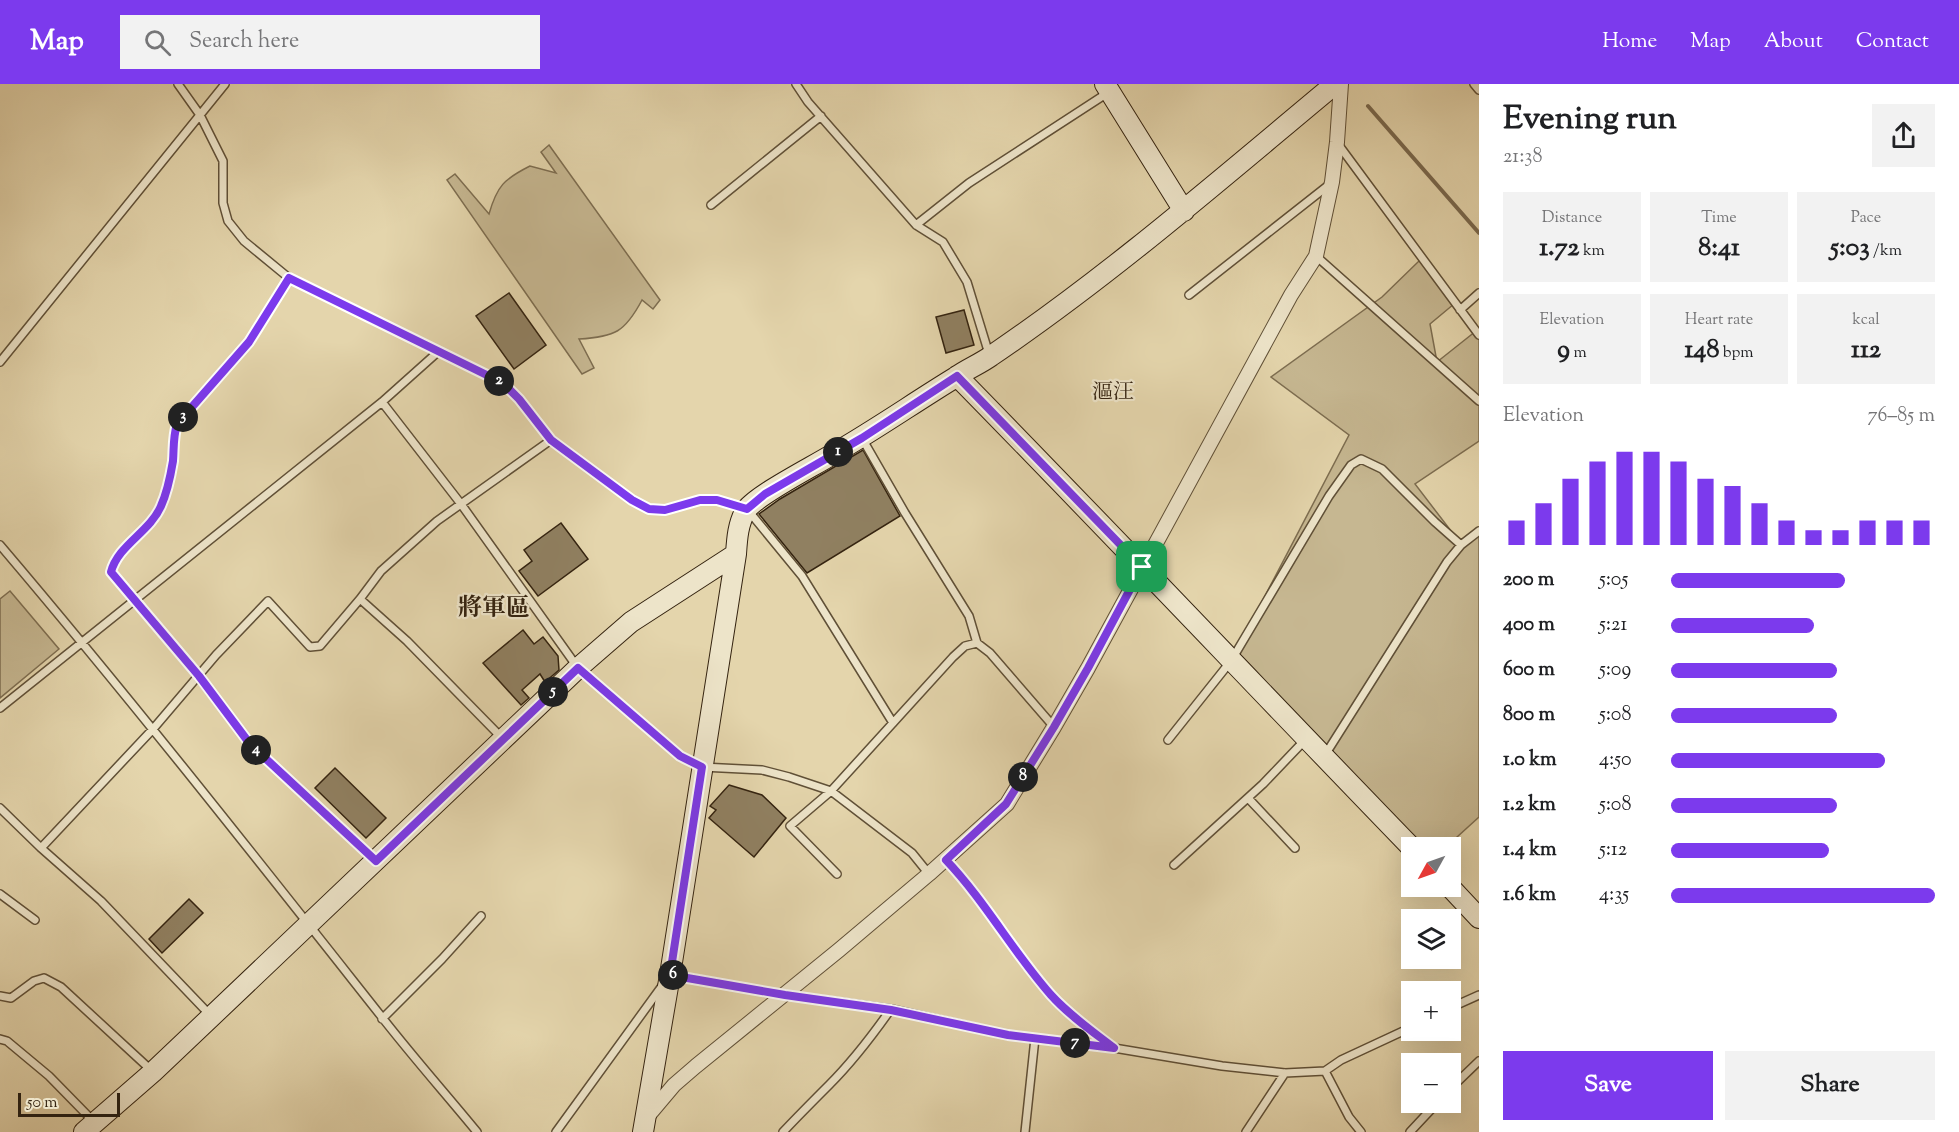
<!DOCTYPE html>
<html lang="en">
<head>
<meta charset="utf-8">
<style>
  :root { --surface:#fff; --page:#f2f2f2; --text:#202124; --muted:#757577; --accent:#7c3aed }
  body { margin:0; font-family:"Sorts Mill Goudy","Noto Serif TC",serif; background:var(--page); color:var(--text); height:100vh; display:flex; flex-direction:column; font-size:22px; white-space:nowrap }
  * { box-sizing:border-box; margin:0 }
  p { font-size:20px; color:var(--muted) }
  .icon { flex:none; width:33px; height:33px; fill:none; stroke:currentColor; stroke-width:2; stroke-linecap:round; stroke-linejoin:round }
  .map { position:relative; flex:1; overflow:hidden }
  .details { display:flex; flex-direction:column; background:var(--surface); width:480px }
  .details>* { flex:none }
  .needle { width:39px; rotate:230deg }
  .buttons { position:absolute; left:1401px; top:753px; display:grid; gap:12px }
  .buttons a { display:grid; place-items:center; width:60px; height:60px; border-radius:0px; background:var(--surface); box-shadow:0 6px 24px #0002; font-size:30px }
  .scale { position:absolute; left:18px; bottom:15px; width:102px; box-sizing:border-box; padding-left:6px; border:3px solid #342310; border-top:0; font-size:16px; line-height:21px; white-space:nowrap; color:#342310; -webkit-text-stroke:4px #ede4c9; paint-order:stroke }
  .pin { position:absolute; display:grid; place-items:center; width:51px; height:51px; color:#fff; margin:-26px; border-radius:12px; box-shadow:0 3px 9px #0006 }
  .km { position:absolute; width:30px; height:30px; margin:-15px; border-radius:50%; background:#222; color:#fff; font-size:16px; line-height:30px; text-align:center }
  .round { display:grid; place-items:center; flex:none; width:63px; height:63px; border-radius:0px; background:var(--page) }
  .headline { display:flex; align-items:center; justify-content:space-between; height:102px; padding:0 24px }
  h1 { font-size:33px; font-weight:700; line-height:45px }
  .figures { display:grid; grid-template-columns:repeat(3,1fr); gap:9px; height:102px; padding:6px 24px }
  .figures div { display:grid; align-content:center; border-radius:0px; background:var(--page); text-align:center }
  .figures b { font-size:26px; font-weight:700 }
  .figures small { font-size:16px; font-weight:400 }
  .figures p { font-size:16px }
  .chart { height:168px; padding:12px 24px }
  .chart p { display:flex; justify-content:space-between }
  .chart svg { width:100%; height:108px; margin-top:6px; stroke:var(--accent); stroke-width:6 }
  .button { display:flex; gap:12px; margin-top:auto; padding:12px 24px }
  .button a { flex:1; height:69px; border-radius:0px; background:var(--accent); color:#fff; font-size:24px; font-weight:700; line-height:69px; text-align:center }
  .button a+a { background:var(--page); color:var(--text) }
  ul { padding:0 24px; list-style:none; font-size:20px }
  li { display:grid; grid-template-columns:96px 72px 1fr; align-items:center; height:45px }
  li i { height:15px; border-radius:8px; background:var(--accent) }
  header { display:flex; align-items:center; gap:36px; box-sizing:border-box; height:84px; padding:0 30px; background:var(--accent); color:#fff }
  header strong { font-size:28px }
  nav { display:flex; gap:33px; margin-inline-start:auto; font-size:21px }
  .search { width:420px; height:54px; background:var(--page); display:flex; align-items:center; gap:15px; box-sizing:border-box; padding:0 21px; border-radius:0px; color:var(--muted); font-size:22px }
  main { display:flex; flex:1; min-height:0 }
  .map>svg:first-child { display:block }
</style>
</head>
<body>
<header>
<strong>Map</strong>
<div class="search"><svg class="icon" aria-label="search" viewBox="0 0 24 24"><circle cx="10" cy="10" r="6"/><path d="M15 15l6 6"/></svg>Search here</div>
<nav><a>Home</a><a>Map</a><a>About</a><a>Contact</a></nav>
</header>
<main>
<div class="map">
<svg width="1479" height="1048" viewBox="0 0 1479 1048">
  <rect width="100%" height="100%" fill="#e4d5ac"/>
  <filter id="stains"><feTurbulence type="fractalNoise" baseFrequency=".00333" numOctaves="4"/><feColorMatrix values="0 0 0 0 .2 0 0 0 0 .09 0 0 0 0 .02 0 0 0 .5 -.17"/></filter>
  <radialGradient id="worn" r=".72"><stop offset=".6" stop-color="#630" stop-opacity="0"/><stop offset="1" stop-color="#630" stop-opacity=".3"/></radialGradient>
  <path fill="#c6b791" stroke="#7d6d50" stroke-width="1.5" d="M 549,61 L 660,216 L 653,225 L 642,216 C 625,248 615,253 579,255 L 594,284 L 582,290 L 447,96 L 455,90 L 489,130 C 497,102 504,95 530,82 L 556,89 L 541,68 Z
    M 1420,176 L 1454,220 L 1430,240 L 1437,278 L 1476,247 L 1479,251 L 1479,357 L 1415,400 L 1461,460 L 1479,445 L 1479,733 L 1446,763 L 1412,764 L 1231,577 L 1349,351 L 1271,293 L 1382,213 Z
    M 10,507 L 59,565 L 0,614 L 0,515 Z"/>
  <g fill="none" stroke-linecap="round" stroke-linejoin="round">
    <path stroke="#7a694e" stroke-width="4" d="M 1368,22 L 1479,149"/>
  </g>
  <path fill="#908061" stroke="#342310" stroke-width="1.5" d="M 509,209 L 546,261 L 514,285 L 476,232 Z
    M 964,226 L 974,261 L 946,269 L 936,233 Z
    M 863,366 L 900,432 L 807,489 L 759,430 L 780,415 Z
    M 561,439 L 588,475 L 538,512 L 519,487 L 532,477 L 524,466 Z
    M 523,546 L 534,560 L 543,553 L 558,572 L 559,586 L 545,598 L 540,590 L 522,606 L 529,614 L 521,621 L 483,579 Z
    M 335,684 L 386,734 L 366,754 L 315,704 Z
    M 729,701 L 762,711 L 786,734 L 754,773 L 709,734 L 716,726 L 710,722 Z
    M 189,815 L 203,829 L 162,869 L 149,855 Z"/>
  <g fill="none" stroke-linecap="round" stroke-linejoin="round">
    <defs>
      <path id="lane" d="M 178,0 L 200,31 L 223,77 L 223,119 L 228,137 L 244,157 L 289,194 L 503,299 L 519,315 L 551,356 L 632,416 L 649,425 L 665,426 L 700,416 L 717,416 L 747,425 L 802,492 L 893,639
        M 796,0 L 808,18 L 916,141 L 943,158 L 967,198 L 989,270
        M 1474,0 L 1479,6
        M 1338,60 L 1479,251
        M 711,121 L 821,32
        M 916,141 L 969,99 L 1109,8
        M 1316,172 L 1479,317
        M 289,194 L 249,258 L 177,340 C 173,353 174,364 173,377 C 171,389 166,411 161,422 C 150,448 118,461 111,488 L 199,593 L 250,660 L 375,776
        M 1189,211 L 1330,100
        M 1460,226 L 1479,209
        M 0,278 L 225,0
        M 382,318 L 461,420 L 578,584 L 680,672 L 702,683 L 762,686 L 789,693 L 831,707 L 912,769 L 929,790
        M 863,356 L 905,429 L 969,532 L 977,559 L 990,569 L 1054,643
        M 0,461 C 131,615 256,774 381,932 C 412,972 445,1009 477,1048
        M 360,515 L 407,557 L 502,654
        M 0,624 L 382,318 L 439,267
        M 1168,656 L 1231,577 L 1329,412 L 1351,381 L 1361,375 L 1382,385 L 1435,438 L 1461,461
        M 1325,671 L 1447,478 L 1461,461 L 1479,447
        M 1248,714 L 1295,764
        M 0,724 L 41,764 L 101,817 L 210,931
        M 41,764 L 153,645 L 216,571 L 268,517 L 310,563 L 320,562 L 360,515 L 381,487 L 437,437 L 551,356
        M 946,776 C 984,817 1013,866 1050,910 C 1067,930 1091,946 1113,963
        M 1174,781 L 1263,700 L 1305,656
        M 837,790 L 790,742 L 831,707 L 953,573 L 965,562 L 977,559
        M 0,810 L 35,836
        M 673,891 L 785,911 L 891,925 L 1008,951 L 1114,964 L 1222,982 L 1285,989 L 1325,987 L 1341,976 L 1412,943
        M 0,912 L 11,914 L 34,897 L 44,894 L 61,903 L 151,986
        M 1450,924 L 1479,911
        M 382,935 L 442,875 L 481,832
        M 0,955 L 7,957 L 49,992 L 94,1038
        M 1325,987 L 1349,1033 L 1361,1048
        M 1450,1005 L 1479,977
        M 556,1048 L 662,902
        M 783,1048 C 798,1032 813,1017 829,1001 C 852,978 872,952 891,925
        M 1025,1048 L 1035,954
        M 1246,1048 L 1285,989
        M 1410,1048 L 1438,1018"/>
      <path id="street" d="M 647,1033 L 674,1001 L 696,982 L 839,866 L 929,790 L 1007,720 L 1054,643 L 1088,584 L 1291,211 L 1316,172 L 1332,98 L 1337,58 L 1341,0"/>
      <path id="secondary" d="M 1105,0 L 1184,127
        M 957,292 C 1110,448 1260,607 1412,764
        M 1449,802 L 1479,834
        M 84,1048 L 153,988 L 211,933 L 578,584 L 631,538 L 736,470
        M 643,1048 L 670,891 L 736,470 C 737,455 738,439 746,426 C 758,410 814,382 833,370 C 875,346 915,318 956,293 C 967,285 980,280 991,272 C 1112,190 1223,93 1335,0"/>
    </defs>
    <use href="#lane" stroke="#605037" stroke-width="10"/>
    <use href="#street" stroke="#605037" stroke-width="16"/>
    <use href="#secondary" stroke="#342310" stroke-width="22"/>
    <use href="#lane" stroke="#ede4c9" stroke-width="7"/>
    <use href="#street" stroke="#ede4c9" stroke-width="14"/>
    <use href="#secondary" stroke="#ede4c9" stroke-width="20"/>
  </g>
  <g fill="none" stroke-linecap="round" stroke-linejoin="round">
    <defs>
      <path id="route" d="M 289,194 L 503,299 L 519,315 L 551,356 L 632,416 L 649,425 L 665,426 L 700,416 L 717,416 L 747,425 L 765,410 L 862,354 L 957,292 L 1142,483 L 1088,584 L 1054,643 L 1006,720 L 946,776 C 985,817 1013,868 1051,911 C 1069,931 1092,947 1114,964 L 1008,951 L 891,926 L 785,911 L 670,891 L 702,683 L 680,672 L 578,584 L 376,777 L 250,660 L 199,592 L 111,488 C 118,461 150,448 161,422 C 166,411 171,389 173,377 C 174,364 173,353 177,340 L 249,258 Z"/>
    </defs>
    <use href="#route" stroke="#fff" stroke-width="12"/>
    <use href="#route" stroke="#7c3aed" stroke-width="8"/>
  </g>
  <g text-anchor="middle" stroke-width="4.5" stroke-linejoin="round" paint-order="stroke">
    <g font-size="21" fill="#342310" stroke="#ede4c9">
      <text x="1113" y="314">漚汪</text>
    </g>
    <g font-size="24" font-weight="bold" fill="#342310" stroke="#ede4c9">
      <text x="494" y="531">將軍區</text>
    </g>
  </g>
  <rect width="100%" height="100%" filter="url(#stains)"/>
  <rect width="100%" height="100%" fill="url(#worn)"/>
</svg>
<div class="buttons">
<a><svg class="needle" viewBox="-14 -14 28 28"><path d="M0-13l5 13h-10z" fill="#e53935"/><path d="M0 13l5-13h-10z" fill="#757577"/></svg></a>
<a><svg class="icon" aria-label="layers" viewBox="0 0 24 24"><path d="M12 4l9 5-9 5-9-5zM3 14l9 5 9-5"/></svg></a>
<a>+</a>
<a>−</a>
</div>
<div class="scale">50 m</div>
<div class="pin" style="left:1142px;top:483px;background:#1e9e55"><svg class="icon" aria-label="arrive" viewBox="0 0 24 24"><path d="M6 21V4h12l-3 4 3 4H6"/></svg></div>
<b class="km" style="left:838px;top:368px">1</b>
<b class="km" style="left:499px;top:297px">2</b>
<b class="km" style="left:183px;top:333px">3</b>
<b class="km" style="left:256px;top:666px">4</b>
<b class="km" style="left:553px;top:608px">5</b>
<b class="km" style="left:673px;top:891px">6</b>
<b class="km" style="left:1075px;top:959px">7</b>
<b class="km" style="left:1023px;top:693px">8</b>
</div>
<section class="details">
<div class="headline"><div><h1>Evening run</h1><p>21:38</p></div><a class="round"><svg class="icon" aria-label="share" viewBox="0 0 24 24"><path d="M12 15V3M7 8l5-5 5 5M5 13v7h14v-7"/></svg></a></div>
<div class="figures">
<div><p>Distance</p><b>1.72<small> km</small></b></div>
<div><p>Time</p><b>8:41</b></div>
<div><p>Pace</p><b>5:03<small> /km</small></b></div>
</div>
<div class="figures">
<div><p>Elevation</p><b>9<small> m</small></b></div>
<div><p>Heart rate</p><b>148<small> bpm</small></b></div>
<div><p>kcal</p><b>112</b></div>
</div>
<div class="chart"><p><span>Elevation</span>76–85 m</p>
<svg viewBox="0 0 160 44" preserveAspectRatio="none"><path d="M5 44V34M15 44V27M25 44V17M35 44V10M45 44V6M55 44V6M65 44V10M75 44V17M85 44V20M95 44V27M105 44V34M115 44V38M125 44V38M135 44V34M145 44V34M155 44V34"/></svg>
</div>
<ul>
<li><b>200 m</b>5:05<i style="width:66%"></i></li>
<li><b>400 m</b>5:21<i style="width:54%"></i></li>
<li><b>600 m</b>5:09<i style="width:63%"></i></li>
<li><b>800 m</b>5:08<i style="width:63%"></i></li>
<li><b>1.0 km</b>4:50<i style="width:81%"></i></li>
<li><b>1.2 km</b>5:08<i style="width:63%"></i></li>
<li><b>1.4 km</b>5:12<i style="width:60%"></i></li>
<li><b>1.6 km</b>4:35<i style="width:100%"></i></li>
</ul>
<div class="button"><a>Save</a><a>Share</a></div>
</section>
</main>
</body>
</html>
